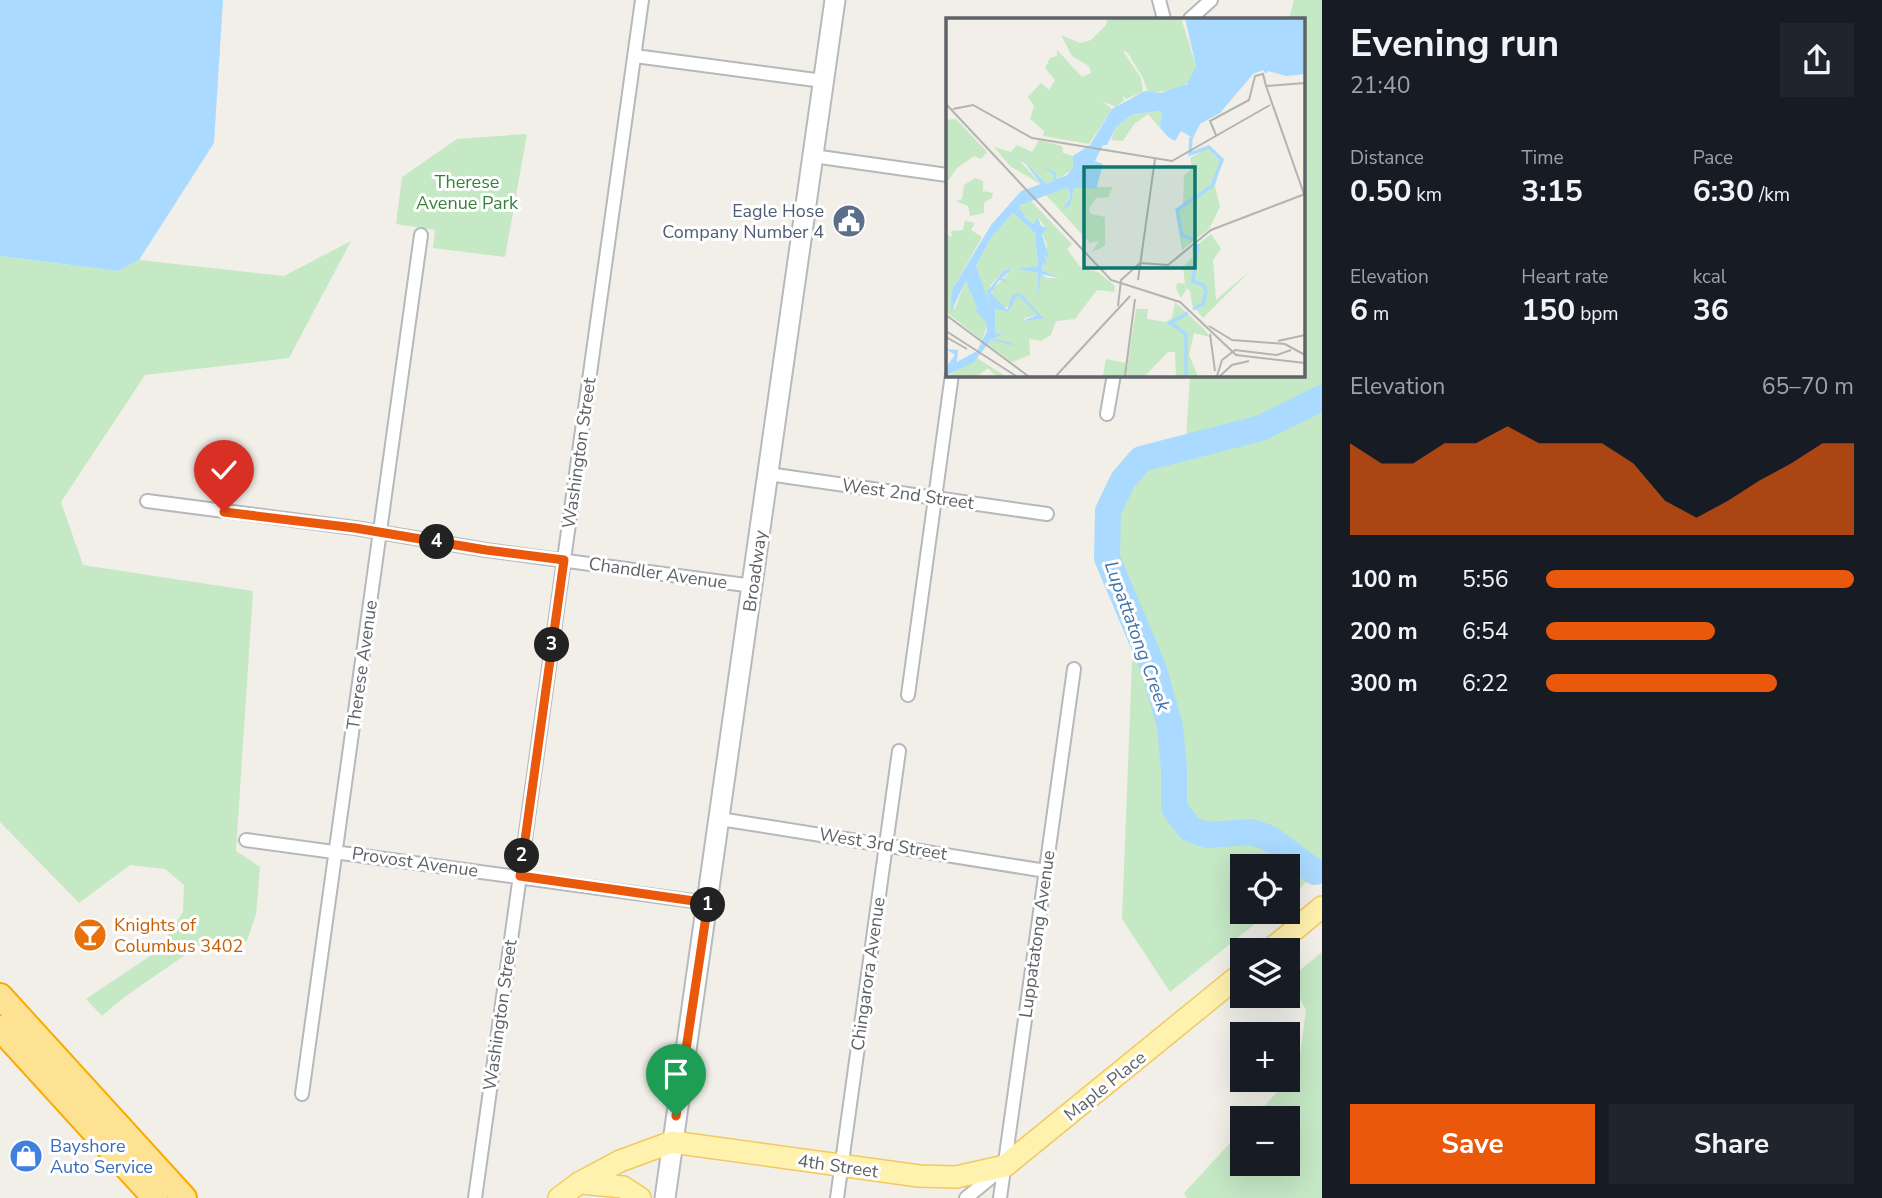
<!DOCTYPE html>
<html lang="en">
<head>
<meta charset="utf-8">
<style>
  :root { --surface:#171b24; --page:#20242c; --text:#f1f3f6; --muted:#9ea1a6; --accent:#ea580c }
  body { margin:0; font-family:"Nunito Sans",sans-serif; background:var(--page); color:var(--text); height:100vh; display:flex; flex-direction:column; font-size:26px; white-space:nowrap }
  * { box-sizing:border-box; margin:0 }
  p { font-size:23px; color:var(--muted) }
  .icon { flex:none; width:38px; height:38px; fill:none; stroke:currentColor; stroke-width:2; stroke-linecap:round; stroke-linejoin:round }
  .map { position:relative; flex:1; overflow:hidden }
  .details { display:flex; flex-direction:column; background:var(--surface); width:560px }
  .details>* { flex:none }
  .tools { position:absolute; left:1230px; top:854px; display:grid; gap:14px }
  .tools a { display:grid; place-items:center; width:70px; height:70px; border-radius:0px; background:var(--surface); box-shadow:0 7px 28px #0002; font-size:35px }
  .pin { position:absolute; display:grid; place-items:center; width:60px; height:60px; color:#fff; margin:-72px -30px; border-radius:50% 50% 50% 0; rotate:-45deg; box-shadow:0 0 7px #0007 }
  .pin .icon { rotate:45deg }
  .km { position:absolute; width:35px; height:35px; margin:-18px; border-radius:50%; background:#222; color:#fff; font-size:19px; line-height:35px; text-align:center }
  .round { display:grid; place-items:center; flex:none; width:74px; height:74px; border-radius:0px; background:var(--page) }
  .headline { display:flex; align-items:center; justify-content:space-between; height:119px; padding:0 28px }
  h1 { font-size:38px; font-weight:700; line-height:52px }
  .stats { display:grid; grid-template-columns:repeat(3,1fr); gap:10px; height:119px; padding:7px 28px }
  .stats div { display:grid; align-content:center }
  .stats b { font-size:30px; font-weight:700 }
  .stats small { font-size:19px; font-weight:400 }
  .stats p { font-size:19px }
  .chart { height:196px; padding:14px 28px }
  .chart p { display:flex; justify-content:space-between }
  .chart svg { width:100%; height:126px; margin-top:7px; fill:var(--accent); opacity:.7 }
  .cta { display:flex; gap:14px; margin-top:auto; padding:14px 28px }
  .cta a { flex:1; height:80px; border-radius:0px; background:var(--accent); color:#fff; font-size:28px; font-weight:700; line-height:80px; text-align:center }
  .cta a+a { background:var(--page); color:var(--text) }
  ul { padding:0 28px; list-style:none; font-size:23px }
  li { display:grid; grid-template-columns:112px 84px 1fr; align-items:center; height:52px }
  li i { height:18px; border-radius:9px; background:var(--accent) }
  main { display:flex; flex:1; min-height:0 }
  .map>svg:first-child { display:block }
</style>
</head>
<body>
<main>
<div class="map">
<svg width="1322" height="1198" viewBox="0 0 1322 1198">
  <rect width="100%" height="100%" fill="#f1efe8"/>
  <path fill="#c5e8c5" d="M 1294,0 L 1322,0 L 1322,870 L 1288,897 L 1288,866 L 1242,866 L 1242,912 L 1270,912 L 1170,992 L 1122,919 L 1133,637 L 1098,569 L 1101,506 L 1131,458 L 1186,438 L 1190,375 L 1303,374 L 1303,19 L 1289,19 Z
    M 527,134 L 505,257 L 433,248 L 435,230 L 396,224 L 402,177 L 457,139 Z
    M 351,241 L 289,358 L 145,375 L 61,502 L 83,565 L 253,591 L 236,851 L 260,867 L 256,914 L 247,941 L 208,938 C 173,966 135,986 102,1016 L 86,999 L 159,950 L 183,912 L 184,885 L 165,869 L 130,865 L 79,903 L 0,822 L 0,256 L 118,271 L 139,260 L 284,276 Z
    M 1322,952 L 1322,1198 L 1187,1198 L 1184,1193 L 1242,1130 L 1242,1164 L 1288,1164 L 1288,1118 L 1253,1118 L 1298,1070 L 1306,1010 L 1289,979 Z"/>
  <path fill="#aadaff" d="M 0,0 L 223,0 L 214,143 L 139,260 L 118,271 L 0,256 Z"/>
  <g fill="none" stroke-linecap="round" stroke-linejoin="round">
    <path stroke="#aadaff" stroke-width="26" d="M 1315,872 L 1269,838 L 1251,832 L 1207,835 L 1190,829 L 1174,808 L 1174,770 L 1170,726 L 1153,667 L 1107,558 L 1108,511 L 1123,480 L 1141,459 L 1261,428 L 1322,398"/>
    <defs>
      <path id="street" d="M 1159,0 L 1164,19
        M 1190,19 L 1211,0
        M 635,56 L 823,81
        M 813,156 L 947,175
        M 1107,414 L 1114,374
        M 768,474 L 1047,514
        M 147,501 L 355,528 L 486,550 L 753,586
        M 908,695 L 952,374
        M 720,819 L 1046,871
        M 246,840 L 708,903
        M 302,1094 L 421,235
        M 475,1198 L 642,0
        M 837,1198 L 899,751
        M 966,1198 L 999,1171
        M 1000,1198 L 1074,669"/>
      <path id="secondary" d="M 665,1198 L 835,0"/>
      <path id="primary" d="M 1270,950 L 1322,907
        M 581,1183 L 623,1187 L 640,1198
        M 559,1198 L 579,1183 L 620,1161 L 672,1142 L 919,1176 L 956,1177 L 1005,1166 L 1242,973"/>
      <path id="highway" d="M 0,996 L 184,1198
        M 0,1028 L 155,1198"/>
    </defs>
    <use href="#street" stroke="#b5b8bc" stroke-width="16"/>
    <use href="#secondary" stroke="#b6babf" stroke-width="23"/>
    <use href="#primary" stroke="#f2c960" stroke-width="24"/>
    <use href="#highway" stroke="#f9ab00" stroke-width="28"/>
    <use href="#street" stroke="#fff" stroke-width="12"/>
    <use href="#secondary" stroke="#fff" stroke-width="19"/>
    <use href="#primary" stroke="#fff2af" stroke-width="21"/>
    <use href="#highway" stroke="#fde293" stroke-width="24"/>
  </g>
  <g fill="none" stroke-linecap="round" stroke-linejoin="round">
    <defs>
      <path id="route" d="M 224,512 L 355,528 L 486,550 L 564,560 L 520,876 L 708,903 L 676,1116"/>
    </defs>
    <use href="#route" stroke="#fff" stroke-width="14"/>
    <use href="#route" stroke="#ea580c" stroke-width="9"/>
  </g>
  <defs>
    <symbol id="civic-disc" viewBox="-11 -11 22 22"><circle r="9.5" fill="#5c6f8a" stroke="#fff"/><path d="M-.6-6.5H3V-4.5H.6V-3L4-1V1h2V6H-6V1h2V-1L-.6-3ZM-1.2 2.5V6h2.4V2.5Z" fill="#fff"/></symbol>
    <symbol id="bar-disc" viewBox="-11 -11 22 22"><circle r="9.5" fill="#e8710a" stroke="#fff"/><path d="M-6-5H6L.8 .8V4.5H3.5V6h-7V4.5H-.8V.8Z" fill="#fff"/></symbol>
    <symbol id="shop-disc" viewBox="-11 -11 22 22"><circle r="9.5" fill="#3f7fe0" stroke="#fff"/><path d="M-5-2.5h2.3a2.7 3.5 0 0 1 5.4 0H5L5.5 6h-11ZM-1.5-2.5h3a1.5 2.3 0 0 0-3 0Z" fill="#fff"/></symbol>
  </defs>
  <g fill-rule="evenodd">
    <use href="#civic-disc" x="830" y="202" width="38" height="38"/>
    <use href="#bar-disc" x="71" y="916" width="38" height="38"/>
    <use href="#shop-disc" x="7" y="1137" width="38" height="38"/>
  </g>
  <g text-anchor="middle" stroke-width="6" stroke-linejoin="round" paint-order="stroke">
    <g font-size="18" fill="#348238" stroke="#fff">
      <text x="467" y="188">Therese<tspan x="467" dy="21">Avenue Park</tspan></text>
    </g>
    <g font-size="18" fill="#4e5e75" stroke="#fff" text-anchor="end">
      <text x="824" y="217">Eagle Hose<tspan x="824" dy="21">Company Number 4</tspan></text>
    </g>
    <g font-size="18" fill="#5f6368" stroke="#fff">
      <text transform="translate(579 453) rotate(-82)" y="6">Washington Street</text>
      <text transform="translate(908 494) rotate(8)" y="6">West 2nd Street</text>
      <text transform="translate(755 571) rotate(-82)" y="6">Broadway</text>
      <text transform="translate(658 573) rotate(8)" y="6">Chandler Avenue</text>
      <text transform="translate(362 665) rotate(-82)" y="6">Therese Avenue</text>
      <text transform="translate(883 844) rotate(9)" y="6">West 3rd Street</text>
      <text transform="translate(415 862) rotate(8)" y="6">Provost Avenue</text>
      <text transform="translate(1037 934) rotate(-82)" y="6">Luppatatong Avenue</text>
      <text transform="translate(868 974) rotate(-82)" y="6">Chingarora Avenue</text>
      <text transform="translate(500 1015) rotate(-82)" y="6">Washington Street</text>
      <text transform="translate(1105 1086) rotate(-39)" y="6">Maple Place</text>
      <text transform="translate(838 1166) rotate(8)" y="6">4th Street</text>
    </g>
    <g font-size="18" fill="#c56008" stroke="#fff" text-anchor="start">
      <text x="114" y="931">Knights of<tspan x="114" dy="21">Columbus 3402</tspan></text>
    </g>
    <g font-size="18" fill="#366cbe" stroke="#fff" text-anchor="start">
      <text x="50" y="1152">Bayshore<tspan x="50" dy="21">Auto Service</tspan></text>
    </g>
    <g font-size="19" font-style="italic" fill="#4174aa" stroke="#fff">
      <text transform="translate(1138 636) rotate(70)" y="7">Lupattatong Creek</text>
    </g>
  </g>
  <g transform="translate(946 18)">
    <rect width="359" height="359" fill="#f1efe8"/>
    <path d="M 161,0 L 235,0 L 250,48 L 246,62 L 229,72 L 202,75 L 197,60 L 181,34 L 177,33 L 195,60 L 197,74 L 180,81 L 177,77 L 178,82 L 170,89 L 156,83 L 166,91 L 143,126 L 97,118 L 98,113 L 84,101 L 88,88 L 82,79 L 95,65 L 103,72 L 109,62 L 99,50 L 104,40 L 111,38 L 111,32 L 136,59 L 145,55 L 143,48 L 126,38 L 115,17 L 134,25 L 145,22 L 160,7 ZM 216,93 L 214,110 L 202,96 L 188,106 L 177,123 L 165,122 L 170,109 L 187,96 ZM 10,101 L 41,134 L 35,141 L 28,138 L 11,150 L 0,166 L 0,102 ZM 93,122 L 116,128 L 117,135 L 127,138 L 128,150 L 112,161 L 111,158 L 98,151 L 108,157 L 108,163 L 100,166 L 80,145 L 74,143 L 96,167 L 64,148 L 48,129 L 65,134 L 71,127 L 86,134 ZM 262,130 L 275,144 L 269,168 L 274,189 L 263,211 L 236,232 L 230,197 L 237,185 L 238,158 L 246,150 L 244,140 ZM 29,160 L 37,163 L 37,173 L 47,175 L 46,180 L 38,185 L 38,195 L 24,198 L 22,188 L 10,183 L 16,181 L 18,167 ZM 122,169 L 124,187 L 127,169 L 167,169 L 162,179 L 150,180 L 143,191 L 145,196 L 159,199 L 159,228 L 146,234 L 153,223 L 144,225 L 100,177 ZM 84,182 L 126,226 L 121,231 L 135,250 L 152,254 L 169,268 L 168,274 L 151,272 L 129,301 L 110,303 L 105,317 L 95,323 L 83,321 L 84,337 L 66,344 L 41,326 L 45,322 L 67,327 L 46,321 L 54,316 L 49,316 L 48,289 L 62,294 L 72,277 L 91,297 L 79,300 L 76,303 L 97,301 L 73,275 L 58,292 L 47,281 L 46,272 L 68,250 L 92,255 L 92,267 L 94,255 L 101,260 L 113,260 L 96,252 L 101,228 L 96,214 L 101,211 L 93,201 L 88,206 L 76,196 L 72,190 ZM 67,195 L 89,215 L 92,248 L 58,252 L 44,268 L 45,292 L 30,248 L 45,220 ZM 19,203 L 29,205 L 25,212 L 36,219 L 6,272 L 8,293 L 20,261 L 41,307 L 36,322 L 0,294 L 0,216 L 6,219 L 5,213 L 17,212 ZM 265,216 L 275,231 L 267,242 L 270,282 L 306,251 L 257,300 L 246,287 L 244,273 L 241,270 L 235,280 L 230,271 L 231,265 L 239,266 L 237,249 L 247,239 L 246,231 ZM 229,284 L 257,310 L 264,319 L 248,315 L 243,337 L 252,358 L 230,358 L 229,334 L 222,334 L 199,358 L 180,358 L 190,291 L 202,291 L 201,301 L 220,304 L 226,300 ZM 31,340 L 59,358 L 50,358 L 42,350 L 32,358 L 3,358 ZM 160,341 L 180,345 L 178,358 L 157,358 Z" fill="#c5e8c5"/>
    <path d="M 239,0 L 359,0 L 359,56 L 340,58 L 322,53 L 320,56 L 317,52 L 307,56 L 274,95 L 254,106 L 247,120 L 235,113 L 229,123 L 222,119 L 214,110 L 216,93 L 187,96 L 170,109 L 161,127 L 157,127 L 149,143 L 157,146 L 150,171 L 128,169 L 124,188 L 117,191 L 124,180 L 122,169 L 75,187 L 73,190 L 80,200 L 88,206 L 92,200 L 95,208 L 102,210 L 96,216 L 103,240 L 98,237 L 101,247 L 97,245 L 96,252 L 113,260 L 95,256 L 92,277 L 92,255 L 68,250 L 56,260 L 62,264 L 53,262 L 45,275 L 61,292 L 66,278 L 71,275 L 76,277 L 98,301 L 76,303 L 91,297 L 72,277 L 62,294 L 49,290 L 49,316 L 57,316 L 46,321 L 63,324 L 68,328 L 45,322 L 28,344 L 0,358 L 0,349 L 9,337 L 0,331 L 12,332 L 11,344 L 31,333 L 41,313 L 40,304 L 28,291 L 32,292 L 20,262 L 5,294 L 6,272 L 45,207 L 75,173 L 95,166 L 79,145 L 62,135 L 80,145 L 100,166 L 108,163 L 108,157 L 97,149 L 109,154 L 111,161 L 121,157 L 127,150 L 127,138 L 144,127 L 166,91 L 199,73 L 215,75 L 241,66 L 250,48 ZM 67,195 L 89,215 L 92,248 L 58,252 L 41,274 L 45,290 L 30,248 L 45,220 Z" fill="#aadaff" fill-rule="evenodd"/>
    <path fill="none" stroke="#aadaff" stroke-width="3.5" d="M 245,119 L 244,136 L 263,129 L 276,142 L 266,168 L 231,192 L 236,217 L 248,222M 247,291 L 257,286 L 260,274 L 258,267 L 247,263 L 252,226M 240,358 L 240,316 L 224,305 L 242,295"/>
    <path fill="none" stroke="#b3b3b1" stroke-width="2" d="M 0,86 L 165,262 L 234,284 L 290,337 L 359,345M 7,91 L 27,87 L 86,120 L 226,143 L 324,87M 270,117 L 264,103 L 303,82 L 309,58 L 317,56 L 320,68M 358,176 L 320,68 L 359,65M 194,245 L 222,247 L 265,212 L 359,176M 192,262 L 209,141M 172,288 L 175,262 L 194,245M 0,297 L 82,358M 263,308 L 286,322 L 339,326 L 359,337M 0,313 L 70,358M 264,316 L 269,353M 0,319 L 21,331M 332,323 L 359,317M 110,358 L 184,278M 179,358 L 189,281M 271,358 L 276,342 L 289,332 L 331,337 L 345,332M 274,358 L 286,347 L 303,343"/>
    <path fill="#0f766e" fill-opacity="0.15" stroke="#0f766e" stroke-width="3.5" d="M 138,149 L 249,149 L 249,250 L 138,250 Z"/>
    <rect width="359" height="359" fill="none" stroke="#5f6368" stroke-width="3.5"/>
  </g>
</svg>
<div class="tools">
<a><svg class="icon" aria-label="locate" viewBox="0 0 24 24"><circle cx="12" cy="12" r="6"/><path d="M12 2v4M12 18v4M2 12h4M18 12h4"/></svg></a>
<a><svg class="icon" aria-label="layers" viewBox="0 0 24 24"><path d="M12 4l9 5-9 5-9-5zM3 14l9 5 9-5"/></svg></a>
<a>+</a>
<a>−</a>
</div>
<div class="pin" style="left:676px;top:1116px;background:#1e9e55"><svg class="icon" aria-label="arrive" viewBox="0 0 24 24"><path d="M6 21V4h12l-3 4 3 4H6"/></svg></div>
<div class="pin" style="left:224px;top:512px;background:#d93025"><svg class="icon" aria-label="check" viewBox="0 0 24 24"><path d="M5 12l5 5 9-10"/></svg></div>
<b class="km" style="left:708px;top:905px">1</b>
<b class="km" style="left:522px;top:856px">2</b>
<b class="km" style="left:552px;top:645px">3</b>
<b class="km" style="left:437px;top:542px">4</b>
</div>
<section class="details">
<div class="headline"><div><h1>Evening run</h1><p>21:40</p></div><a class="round"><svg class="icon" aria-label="share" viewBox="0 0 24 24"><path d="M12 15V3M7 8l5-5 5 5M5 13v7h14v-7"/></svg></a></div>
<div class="stats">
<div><p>Distance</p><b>0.50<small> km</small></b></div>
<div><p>Time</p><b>3:15</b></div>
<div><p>Pace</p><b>6:30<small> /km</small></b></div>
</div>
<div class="stats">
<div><p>Elevation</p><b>6<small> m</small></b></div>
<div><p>Heart rate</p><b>150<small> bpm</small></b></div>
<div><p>kcal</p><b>36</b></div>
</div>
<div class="chart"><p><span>Elevation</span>65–70 m</p>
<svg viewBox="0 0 160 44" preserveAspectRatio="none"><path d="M0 44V12L10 19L20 19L30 12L40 12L50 6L60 12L70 12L80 12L90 19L100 32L110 38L120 32L130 25L140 19L150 12L160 12V44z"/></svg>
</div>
<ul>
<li><b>100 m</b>5:56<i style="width:100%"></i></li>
<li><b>200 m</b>6:54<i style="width:55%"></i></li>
<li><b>300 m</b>6:22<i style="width:75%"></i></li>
</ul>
<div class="cta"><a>Save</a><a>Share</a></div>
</section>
</main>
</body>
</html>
